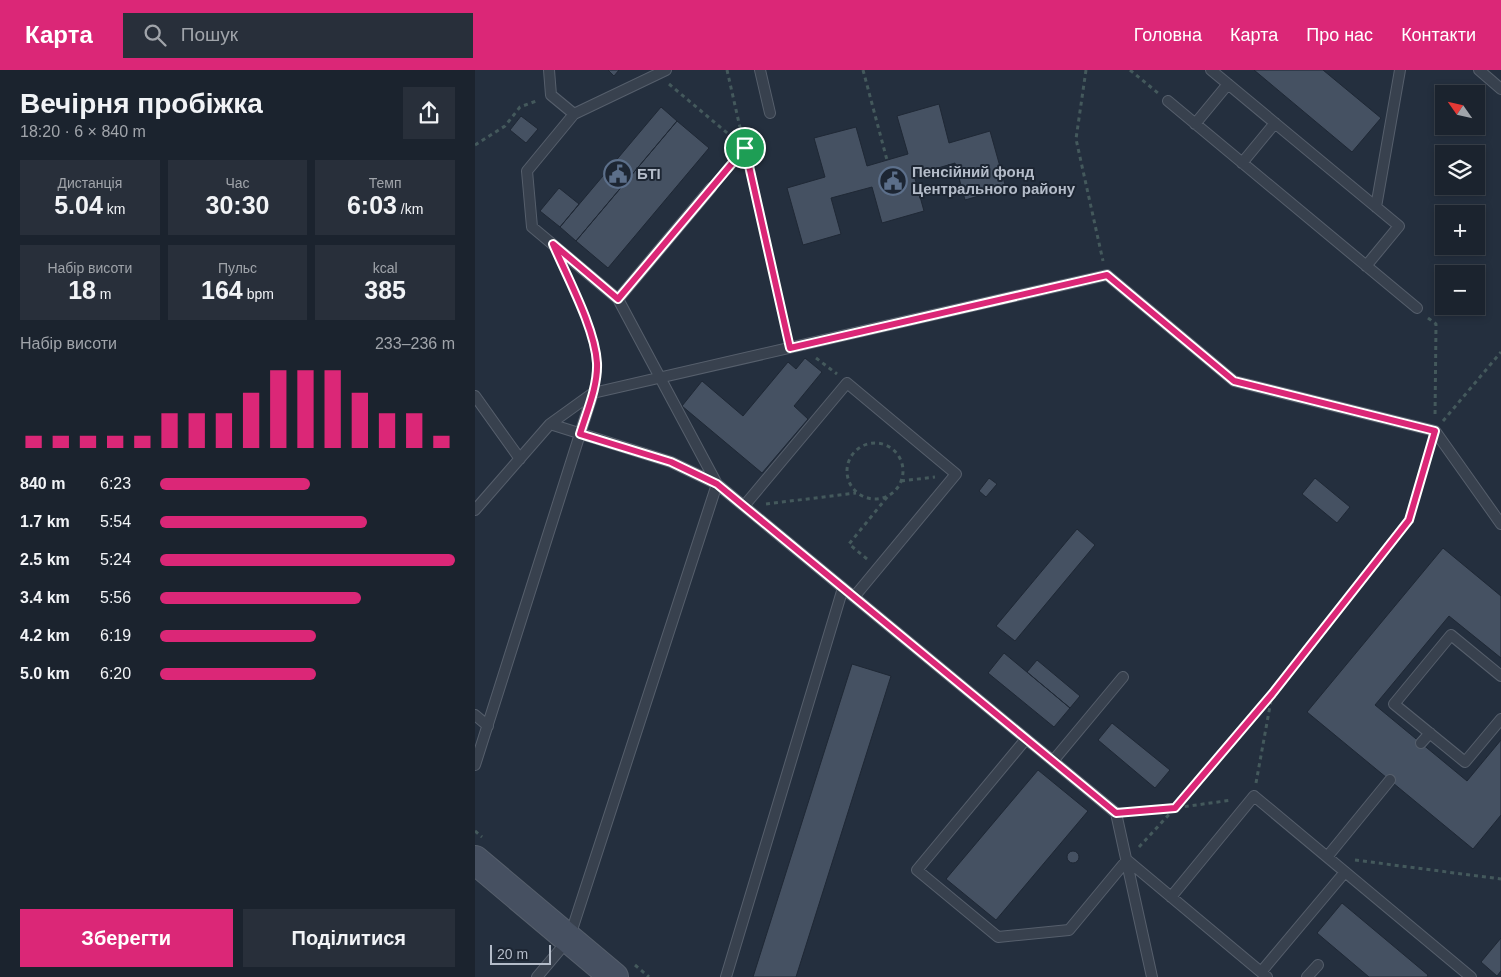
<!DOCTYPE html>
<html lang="uk">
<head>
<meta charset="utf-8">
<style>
  :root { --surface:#1b232e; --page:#282f3a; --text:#f1f3f6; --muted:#a0a4aa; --line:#39404a; --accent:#db2777 }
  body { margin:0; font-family:Arial,sans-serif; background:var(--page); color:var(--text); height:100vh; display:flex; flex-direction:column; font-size:19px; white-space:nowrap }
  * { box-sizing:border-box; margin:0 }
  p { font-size:16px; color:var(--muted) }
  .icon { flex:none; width:28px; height:28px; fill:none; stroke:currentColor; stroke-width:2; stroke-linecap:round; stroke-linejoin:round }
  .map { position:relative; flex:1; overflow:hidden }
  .panel { display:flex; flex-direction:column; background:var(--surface); width:475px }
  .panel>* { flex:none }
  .needle { width:32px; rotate:304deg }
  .fabs { position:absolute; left:960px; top:15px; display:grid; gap:10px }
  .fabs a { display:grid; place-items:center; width:50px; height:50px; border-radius:0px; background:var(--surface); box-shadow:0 2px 8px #0003,0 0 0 1px var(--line); font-size:25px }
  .scale { position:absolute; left:15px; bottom:12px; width:61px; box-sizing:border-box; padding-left:5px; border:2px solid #b4bcc9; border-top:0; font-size:14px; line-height:18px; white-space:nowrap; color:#b4bcc9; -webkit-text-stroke:4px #1d2633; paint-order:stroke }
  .pin { position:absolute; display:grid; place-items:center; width:42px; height:42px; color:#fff; margin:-21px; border:2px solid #fff; border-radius:50%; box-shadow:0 1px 5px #0007 }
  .round { display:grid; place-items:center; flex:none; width:52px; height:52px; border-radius:0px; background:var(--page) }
  .head { display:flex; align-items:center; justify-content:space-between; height:85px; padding:0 20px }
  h1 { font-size:28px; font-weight:800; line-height:38px }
  .metrics { display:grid; grid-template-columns:repeat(3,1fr); gap:8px; height:85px; padding:5px 20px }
  .metrics div { display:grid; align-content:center; border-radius:0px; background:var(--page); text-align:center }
  .metrics b { font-size:25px; font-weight:800 }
  .metrics small { font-size:14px; font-weight:400 }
  .metrics p { font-size:14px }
  .chart { height:140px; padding:10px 20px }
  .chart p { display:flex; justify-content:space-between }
  .chart svg { width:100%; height:90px; margin-top:5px; stroke:var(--accent); stroke-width:6 }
  .cta { display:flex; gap:10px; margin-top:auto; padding:10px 20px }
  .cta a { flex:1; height:58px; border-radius:0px; background:var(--accent); color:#fff; font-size:20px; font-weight:800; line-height:58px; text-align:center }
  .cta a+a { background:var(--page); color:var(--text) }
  ul { padding:0 20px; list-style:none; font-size:16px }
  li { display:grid; grid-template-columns:80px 60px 1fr; align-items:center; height:38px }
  li i { height:12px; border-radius:6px; background:var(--accent) }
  header { display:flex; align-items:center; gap:30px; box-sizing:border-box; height:70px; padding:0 25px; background:var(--accent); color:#fff }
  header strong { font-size:24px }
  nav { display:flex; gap:28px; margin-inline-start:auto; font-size:18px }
  .search { width:350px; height:45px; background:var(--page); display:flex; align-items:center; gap:12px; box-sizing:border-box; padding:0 18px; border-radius:0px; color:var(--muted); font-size:19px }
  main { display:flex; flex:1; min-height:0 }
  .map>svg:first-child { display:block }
</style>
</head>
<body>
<header>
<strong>Карта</strong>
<div class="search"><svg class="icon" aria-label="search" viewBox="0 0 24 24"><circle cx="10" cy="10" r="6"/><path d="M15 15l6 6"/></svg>Пошук</div>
<nav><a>Головна</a><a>Карта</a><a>Про нас</a><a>Контакти</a></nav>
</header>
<main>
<section class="panel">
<div class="head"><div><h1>Вечірня пробіжка</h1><p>18:20 · 6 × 840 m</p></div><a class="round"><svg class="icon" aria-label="share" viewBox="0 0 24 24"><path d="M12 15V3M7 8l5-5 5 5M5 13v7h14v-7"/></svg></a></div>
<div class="metrics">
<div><p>Дистанція</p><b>5.04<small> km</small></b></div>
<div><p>Час</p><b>30:30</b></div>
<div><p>Темп</p><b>6:03<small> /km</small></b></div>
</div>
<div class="metrics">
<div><p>Набір висоти</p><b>18<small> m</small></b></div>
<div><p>Пульс</p><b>164<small> bpm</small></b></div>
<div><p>kcal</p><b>385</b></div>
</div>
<div class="chart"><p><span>Набір висоти</span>233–236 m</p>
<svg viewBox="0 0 160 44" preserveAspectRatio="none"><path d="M5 44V38M15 44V38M25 44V38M35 44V38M45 44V38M55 44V27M65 44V27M75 44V27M85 44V17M95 44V6M105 44V6M115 44V6M125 44V17M135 44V27M145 44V27M155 44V38"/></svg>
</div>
<ul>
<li><b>840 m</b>6:23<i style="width:51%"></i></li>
<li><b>1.7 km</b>5:54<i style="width:70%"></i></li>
<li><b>2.5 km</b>5:24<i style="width:100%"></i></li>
<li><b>3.4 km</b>5:56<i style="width:68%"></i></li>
<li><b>4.2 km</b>6:19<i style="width:53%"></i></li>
<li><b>5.0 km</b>6:20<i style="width:53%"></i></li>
</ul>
<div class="cta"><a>Зберегти</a><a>Поділитися</a></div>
</section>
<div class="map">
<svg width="1026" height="907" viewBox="0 0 1026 907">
  <rect width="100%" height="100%" fill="#242f3e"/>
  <path fill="#455162" stroke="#1f2835" d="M 133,0 L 144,0 L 139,6 Z
    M 779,0 L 848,0 L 906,48 L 877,82 Z
    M 464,34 L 474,73 L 515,61 L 531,118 L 490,130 L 480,93 L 439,105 L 449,141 L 407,153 L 397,117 L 356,128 L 366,164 L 328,175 L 312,118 L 350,107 L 339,68 L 381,57 L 392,96 L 433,84 L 422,46 Z
    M 186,37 L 202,51 L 101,171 L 85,157 Z
    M 46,46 L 63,59 L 51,73 L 35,60 Z
    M 202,51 L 234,78 L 133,198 L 101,171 Z
    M 84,118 L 104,134 L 85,157 L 65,141 Z
    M 330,288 L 347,302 L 319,336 L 333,349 L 287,403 L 207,336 L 227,311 L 268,346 L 313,292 L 321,299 Z
    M 514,408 L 522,414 L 511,427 L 504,421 Z
    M 840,408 L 875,437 L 862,453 L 827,424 Z
    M 602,459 L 620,475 L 540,571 L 521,556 Z
    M 968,478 L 1026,526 L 1026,588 L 974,546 L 900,635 L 992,711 L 1026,670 L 1026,745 L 998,779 L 832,642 Z
    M 529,583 L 595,638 L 579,657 L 513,603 Z
    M 562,590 L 605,626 L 595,638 L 552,602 Z
    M 377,594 L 416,606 L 321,907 L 278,907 Z
    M 637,653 L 695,700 L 680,718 L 623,670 Z
    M 563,700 L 613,741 L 521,850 L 471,809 Z
    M592 787a6 6 0 1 1 12 0a6 6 0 1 1-12 0Z
    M 867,833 L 953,905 L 952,907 L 894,907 L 842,863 Z
    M 1026,868 L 1026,901 L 1022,906 L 1006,892 Z"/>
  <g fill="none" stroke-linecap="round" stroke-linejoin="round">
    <defs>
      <path id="lane" d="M 74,0 L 76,25 L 99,44
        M 285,0 L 295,43
        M 736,0 L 924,156 L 891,196
        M 1004,0 L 1026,19
        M 693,31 L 942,238
        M 720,54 L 753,14
        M 767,93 L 800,53
        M 901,137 L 925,0
        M 143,229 L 236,118
        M 0,326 L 45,389
        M 75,354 L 196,392 L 242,414 L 641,743 L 677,907
        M 269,436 L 372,313 L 481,404 L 379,527
        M 0,440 L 75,354 L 118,323 L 632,205 L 759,311 L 960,361 L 1026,454
        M 1026,606 L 976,565 L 919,634 L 990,692 L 1026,649
        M 0,645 L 13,656
        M 551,669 L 442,800 L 523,867 L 594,860 L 652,790 L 792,907
        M 946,673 L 955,663
        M 578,691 L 648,607
        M 0,695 L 118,323
        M 852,787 L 915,710
        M 696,827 L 779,726 L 996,907
        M 786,902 L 870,802
        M 62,907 L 94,869 L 242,414 L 143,229 L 57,157 L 52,101 L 99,44 L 191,0
        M 251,907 L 368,518
        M 832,907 L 843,895"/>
      <path id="secondary" d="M 0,790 L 139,907"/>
    </defs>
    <use href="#lane" stroke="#565f6c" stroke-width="12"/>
    <use href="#secondary" stroke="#565f6c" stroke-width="30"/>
    <path stroke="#44595c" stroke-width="3" stroke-dasharray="4 4" stroke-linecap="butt" d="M 252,0 L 312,265
      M 388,0 L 412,90
      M 611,0 L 601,69 L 628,191
      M 655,0 L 683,23
      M 194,14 L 270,78 L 244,108
      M 0,75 L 30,56 L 45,37 L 64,30
      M 92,207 C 106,239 125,272 120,308
      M 953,248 L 961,254 L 960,348
      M 341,288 L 362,304
      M 968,351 L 1026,282
      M372 401a28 28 0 1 1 56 0a28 28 0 1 1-56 0Z
      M 426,411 L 460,407
      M 291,434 L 381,423
      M 392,489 L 374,474 L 413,426
      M 781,713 L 797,625
      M 654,742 L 700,738 L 757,730
      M 0,761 L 7,767
      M 664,777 L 700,738 L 797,624 L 933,450 L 955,378
      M 880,790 L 1026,809
      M 160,895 L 174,907"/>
    <use href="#lane" stroke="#38414e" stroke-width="10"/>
    <use href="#secondary" stroke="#465061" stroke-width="28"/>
  </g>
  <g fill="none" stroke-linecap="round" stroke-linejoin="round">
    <defs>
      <path id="route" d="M 270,78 L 315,278 L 632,205 L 759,311 L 960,361 L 934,450 L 797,624 L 700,738 L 641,743 L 242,414 L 196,392 L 105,364 C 112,341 123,316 122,293 C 120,258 92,207 78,174 L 143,229 Z"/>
    </defs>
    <use href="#route" stroke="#fff" stroke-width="10"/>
    <use href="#route" stroke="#db2777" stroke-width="6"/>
  </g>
  <defs>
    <symbol id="civic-ring" viewBox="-11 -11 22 22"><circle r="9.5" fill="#1d2633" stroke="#5c6f8a" stroke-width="1.5"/><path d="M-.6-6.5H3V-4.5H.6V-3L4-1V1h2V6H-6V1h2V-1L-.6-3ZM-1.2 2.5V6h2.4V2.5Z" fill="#5c6f8a"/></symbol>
  </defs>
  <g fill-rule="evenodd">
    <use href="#civic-ring" x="127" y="88" width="32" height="32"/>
    <use href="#civic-ring" x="402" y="95" width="32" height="32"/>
  </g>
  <g text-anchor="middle" stroke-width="4" stroke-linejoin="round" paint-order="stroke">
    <g font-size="15" font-weight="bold" fill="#b4bcc9" stroke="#1d2633" text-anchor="start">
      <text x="437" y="107">Пенсійний фонд<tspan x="437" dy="17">Центрального району</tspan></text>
      <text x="162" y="109">БТІ</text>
    </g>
  </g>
</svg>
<div class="fabs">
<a><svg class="needle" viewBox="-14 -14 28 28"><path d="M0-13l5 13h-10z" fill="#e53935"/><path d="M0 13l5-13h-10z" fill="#a0a4aa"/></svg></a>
<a><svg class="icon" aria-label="layers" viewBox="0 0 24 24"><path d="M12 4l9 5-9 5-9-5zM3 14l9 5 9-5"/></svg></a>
<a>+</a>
<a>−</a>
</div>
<div class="scale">20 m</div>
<div class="pin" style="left:270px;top:78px;background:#1e9e55"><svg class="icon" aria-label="arrive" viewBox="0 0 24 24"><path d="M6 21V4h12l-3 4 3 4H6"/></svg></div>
</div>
</main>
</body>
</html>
